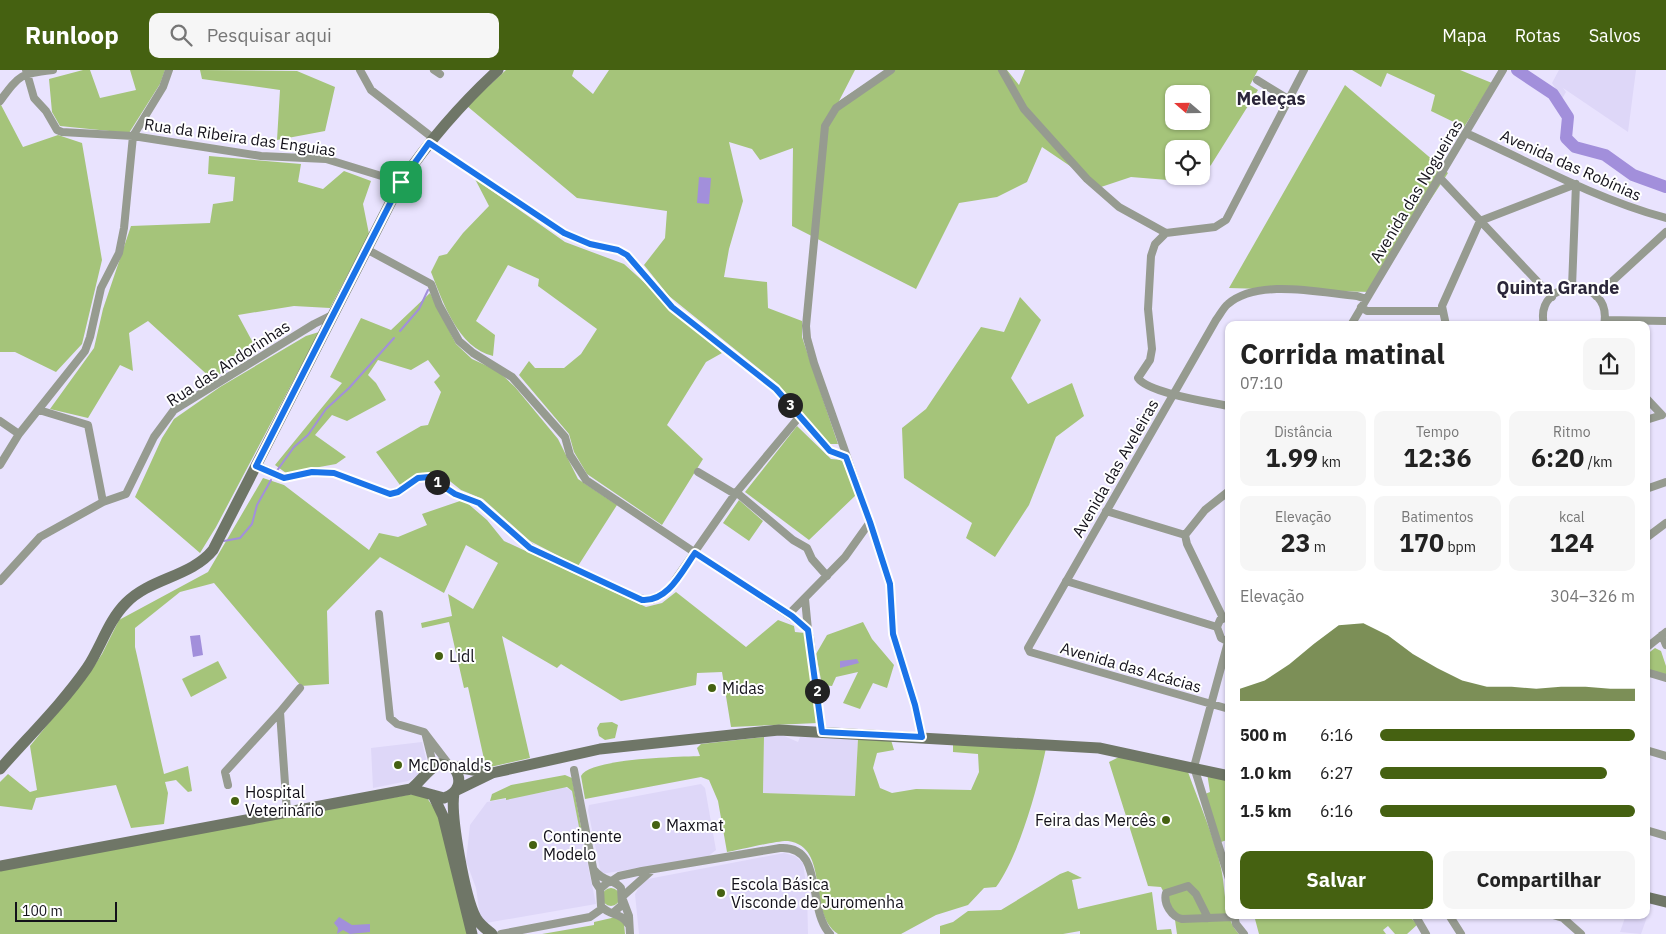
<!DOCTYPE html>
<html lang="pt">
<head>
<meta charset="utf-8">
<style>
  :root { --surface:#fff; --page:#f6f6f6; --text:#222; --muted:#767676; --accent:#456111 }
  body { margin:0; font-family:"IBM Plex Sans",sans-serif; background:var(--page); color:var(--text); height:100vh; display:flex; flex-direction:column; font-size:19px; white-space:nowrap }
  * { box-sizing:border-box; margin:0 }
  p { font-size:16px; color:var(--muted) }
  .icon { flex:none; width:28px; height:28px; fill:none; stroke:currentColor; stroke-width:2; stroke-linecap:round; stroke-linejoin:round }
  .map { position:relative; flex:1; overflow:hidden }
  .details { position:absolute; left:1225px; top:251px; width:425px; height:598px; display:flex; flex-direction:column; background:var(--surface); border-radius:10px; box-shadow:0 1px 4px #0004 }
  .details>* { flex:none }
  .needle { width:32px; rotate:290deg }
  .controls { position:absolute; left:1165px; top:15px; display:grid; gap:10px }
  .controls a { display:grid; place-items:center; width:45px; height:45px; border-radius:10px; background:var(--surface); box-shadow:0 1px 4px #0004; font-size:25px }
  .scale { position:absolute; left:15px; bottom:12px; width:102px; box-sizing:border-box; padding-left:5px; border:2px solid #13111a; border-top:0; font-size:14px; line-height:18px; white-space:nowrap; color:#13111a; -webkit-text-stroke:4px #fff; paint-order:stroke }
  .pin { position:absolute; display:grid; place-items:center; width:42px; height:42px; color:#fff; margin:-21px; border-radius:10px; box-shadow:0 2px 8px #0006 }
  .km { position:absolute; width:25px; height:25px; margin:-12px; border-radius:50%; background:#222; color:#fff; font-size:14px; line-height:25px; text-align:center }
  .round { display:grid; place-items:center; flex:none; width:52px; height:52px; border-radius:10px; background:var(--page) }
  .summary { display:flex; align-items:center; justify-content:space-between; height:85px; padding:0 15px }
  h1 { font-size:28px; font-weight:700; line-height:38px }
  .figures { display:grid; grid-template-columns:repeat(3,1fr); gap:8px; height:85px; padding:5px 15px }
  .figures div { display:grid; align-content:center; border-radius:10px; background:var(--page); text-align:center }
  .figures b { font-size:25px; font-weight:700 }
  .figures small { font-size:14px; font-weight:400 }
  .figures p { font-size:14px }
  .chart { height:140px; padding:10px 15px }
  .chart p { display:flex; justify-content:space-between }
  .chart svg { width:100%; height:90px; margin-top:5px; fill:var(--accent); opacity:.7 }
  .button { display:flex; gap:10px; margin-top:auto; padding:10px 15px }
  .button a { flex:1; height:58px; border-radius:10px; background:var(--accent); color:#fff; font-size:20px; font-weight:700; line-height:58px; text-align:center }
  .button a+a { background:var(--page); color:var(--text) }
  ul { padding:0 15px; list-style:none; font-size:16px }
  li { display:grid; grid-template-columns:80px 60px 1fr; align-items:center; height:38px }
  li i { height:12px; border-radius:6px; background:var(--accent) }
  header { display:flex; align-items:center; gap:30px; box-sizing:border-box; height:70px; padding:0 25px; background:var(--accent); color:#fff }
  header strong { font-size:24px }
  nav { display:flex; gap:28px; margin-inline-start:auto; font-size:18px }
  .search { width:350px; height:45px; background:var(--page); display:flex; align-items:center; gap:12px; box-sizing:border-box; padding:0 18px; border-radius:10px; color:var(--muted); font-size:19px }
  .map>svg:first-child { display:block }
</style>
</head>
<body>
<header>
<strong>Runloop</strong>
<div class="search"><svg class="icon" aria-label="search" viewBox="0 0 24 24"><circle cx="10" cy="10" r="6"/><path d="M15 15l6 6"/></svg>Pesquisar aqui</div>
<nav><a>Mapa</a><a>Rotas</a><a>Salvos</a></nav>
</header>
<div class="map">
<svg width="1666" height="864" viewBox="0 0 1666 864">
  <rect width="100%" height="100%" fill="#e9e3fe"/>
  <path fill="#ded7f8" d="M 1559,0 L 1636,0 L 1628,62 L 1563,18 L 1566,22 L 1562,29 L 1552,13 Z
    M 782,665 L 798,672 L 800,667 L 858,669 L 855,726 L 763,723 L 764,667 Z
    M 422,672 L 426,689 L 420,705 L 408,711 L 373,718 L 371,678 Z
    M 701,714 L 705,718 L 716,780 L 707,787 L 601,804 L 588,740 L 589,735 Z
    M 563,716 L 572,721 L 596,834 L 486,853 L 480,846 L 476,818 L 466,791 L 470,755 L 487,732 L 550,721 Z
    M 784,783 L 795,786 L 803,793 L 807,821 L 808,864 L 639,864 L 635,824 L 641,814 L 648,809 Z
    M 1646,831 L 1652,833 L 1641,864 L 1620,862 L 1626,845 L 1646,845 Z"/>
  <path fill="#a5c47a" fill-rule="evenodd" d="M 83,0 L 90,0 L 100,28 L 136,20 L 130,0 L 165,0 L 160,14 L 129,63 L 60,56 L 52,42 L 49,9 Z
    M 200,0 L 297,1 L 335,17 L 325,61 L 277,70 L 280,20 L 202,9 Z
    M 506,0 L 574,0 L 572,6 L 593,24 L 609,0 L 855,0 L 839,31 L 886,0 L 1007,0 L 1019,15 L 1025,0 L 1258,0 L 1250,15 L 1258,20 L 1211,95 L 1201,104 L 1201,79 L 1174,79 L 1174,106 L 1198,106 L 1192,112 L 1131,107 L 1101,117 L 1042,77 L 1027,112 L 997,127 L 959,133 L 916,219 L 792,156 L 793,78 L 760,90 L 752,79 L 729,72 L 743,131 L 729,179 L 724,207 L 767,212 L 768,238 L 802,251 L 802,267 L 838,374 L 828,374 L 778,314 L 669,226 L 644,195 L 665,168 L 667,141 L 577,128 L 467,36 ZM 1174,24 L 1201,24 L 1201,51 L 1174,51 Z
    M 1352,0 L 1460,0 L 1492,13 L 1464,57 L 1431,41 L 1435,25 L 1387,3 L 1381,17 Z
    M 1345,15 L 1448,103 L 1370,222 L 1229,218 Z
    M 0,33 L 23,77 L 58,65 L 82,73 L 102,190 L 82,274 L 56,302 L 15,282 L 0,282 Z
    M 209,86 L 301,94 L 298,112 L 323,119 L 344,101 L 371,111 L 363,134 L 369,164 L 330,238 L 294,236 L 238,245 L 257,280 L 212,309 L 148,251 L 129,263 L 133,301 L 120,295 L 88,348 L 50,339 L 94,278 L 103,239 L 131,156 L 210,153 L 213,134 L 233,131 L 235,107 L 208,104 Z
    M 475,109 L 565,172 L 624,194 L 722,283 L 706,292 L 667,355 L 703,389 L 662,455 L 587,404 L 574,382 L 569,364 L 519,305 L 529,291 L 535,298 L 564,298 L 581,284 L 597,259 L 538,216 L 539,209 L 508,195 L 476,251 L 495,265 L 493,286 C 458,278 443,232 431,202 L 439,186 L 447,184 L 463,163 L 489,136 Z
    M 430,223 L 456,274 L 472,289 L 498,301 L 515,317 L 558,369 L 578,409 L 617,435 L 578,496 L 530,471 L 483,429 L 461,420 L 441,404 L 429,403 L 418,405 L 400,415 L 376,382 L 421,356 L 428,355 L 441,322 L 434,312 L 440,306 L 428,290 L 411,300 L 378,290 L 368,305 L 376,313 L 386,330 L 347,351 L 332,345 L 315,365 L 346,387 L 336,394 L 286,403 L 275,395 L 342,313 L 330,307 L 361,248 L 391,260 Z
    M 1020,227 L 1041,250 L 1011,308 L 1028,334 L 1072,313 L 1084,346 L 1056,367 L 1029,435 L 995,487 L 966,468 L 972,453 L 904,408 L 902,358 L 926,339 L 981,257 L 1004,262 Z
    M 319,262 L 216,457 L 200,483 L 135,427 L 162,368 L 174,349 L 220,317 L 306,266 Z
    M 797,356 L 831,389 L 842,390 L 856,425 L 809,470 L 745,422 Z
    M 263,408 L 284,415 L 369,480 L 379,463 L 398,467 L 427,455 L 422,444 L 460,431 L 466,432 L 487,450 L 504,471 L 646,537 L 662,533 L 676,522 L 746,577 L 778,550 L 794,556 L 795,562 L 805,563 L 818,653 L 731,657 L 722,602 L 697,603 L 696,615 L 621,631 L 561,594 L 557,598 L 502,566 L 530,688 L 486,698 L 468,617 L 464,618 L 449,552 L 422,558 L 421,553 L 452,546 L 448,524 L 473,539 L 498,493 L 466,475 L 444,523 L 380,487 L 327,541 L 329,614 L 301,616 L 214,513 L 180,522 L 135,558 L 135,577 L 164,704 L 188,696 L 192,721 L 188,722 L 176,710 L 165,712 L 168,723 L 164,754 L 131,758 L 116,715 L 36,728 L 32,740 L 0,736 L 0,712 L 8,704 L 30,722 L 37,720 L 30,676 L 88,605 L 102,584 L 119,550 L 208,502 Z
    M 739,430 L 763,451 L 749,471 L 723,453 Z
    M 863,552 L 872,569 L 894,595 L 887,618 L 873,613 L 860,639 L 843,633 L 858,602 L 836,607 L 832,616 L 822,615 L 816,584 L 827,565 Z
    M 1655,578 L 1661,581 L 1666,596 L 1666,606 L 1646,599 L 1646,585 Z
    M 218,591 L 227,608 L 191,627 L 182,609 Z
    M 612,652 L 618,655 L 615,668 L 605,670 L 599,666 L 597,658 L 600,653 Z
    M 764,667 L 763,723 L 855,726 L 858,669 L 891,670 L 894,680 L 877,683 L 873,698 L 880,718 L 892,723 L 916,719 L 971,720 L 979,702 L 978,684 L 953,682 L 953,673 L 1046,678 C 1038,716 1019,786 996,817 L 984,818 L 968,835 L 936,845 L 901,864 L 838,864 C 806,842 831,777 788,771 C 779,770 739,780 727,782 L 718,731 L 709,710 L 701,707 L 585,729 L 581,706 C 590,688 680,687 700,686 L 697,678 L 701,674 Z
    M 1119,687 L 1188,702 C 1199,733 1214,766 1221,798 C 1226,820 1223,847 1239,864 L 1177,864 L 1174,843 L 1161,817 L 1148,816 L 1109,692 Z
    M 1207,703 L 1229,710 L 1229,773 L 1227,770 L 1221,772 L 1205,724 L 1210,722 Z
    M 565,705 L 572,708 L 582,762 L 580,762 L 572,721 L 567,717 L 506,730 L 506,728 L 490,731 L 492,724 L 511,715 Z
    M 413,724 L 427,728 L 436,741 L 477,864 L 0,864 L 0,796 Z
    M 1068,801 L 1082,808 L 1072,810 L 1078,839 L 1152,822 L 1157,860 L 1171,859 L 1172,864 L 1080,864 L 1080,861 L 1063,864 L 940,864 L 940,856 L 953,852 L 968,841 L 1001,840 L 1060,804 Z
    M602 827a9 9 0 1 1 18 0a9 9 0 1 1-18 0Z
    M 1248,845 L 1407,845 L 1418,854 L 1407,864 L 1395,864 L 1388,856 L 1383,860 L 1386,864 L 1259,864 L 1255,849 L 1249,847 Z
    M 616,847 L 624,854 L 625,864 L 542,864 L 594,855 L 594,852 Z"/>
  <path fill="#a28fdb" d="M 699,107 L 711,108 L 709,134 L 697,133 Z
    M 200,565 L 203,585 L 193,587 L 190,566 Z
    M 857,589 L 859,593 L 840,598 L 840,591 Z
    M 339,847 L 352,855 L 370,854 L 370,862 L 350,864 L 343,860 L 337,864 L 338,858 L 334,853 Z"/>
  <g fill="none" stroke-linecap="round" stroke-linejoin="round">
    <path stroke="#a28fdb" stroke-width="2" d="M 400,261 L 419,239 L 428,220
      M 276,402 L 294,377 L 308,365 L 326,339 L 349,318 L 394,268
      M 224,471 L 240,468 L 252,454 L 257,435 L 271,410"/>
    <path stroke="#a28fdb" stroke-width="12" d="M 1517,0 L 1553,24 L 1568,47 L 1566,68 L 1575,77 L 1605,85 L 1633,105 L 1666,117"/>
    <path stroke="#969b90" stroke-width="8" d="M 26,0 L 34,28 L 46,41 L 57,60 L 62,62 L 133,66 L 261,86 L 326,89 L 401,112
      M 360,0 L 371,20 L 433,68
      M 434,0 L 440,4
      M 891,0 L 836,38 L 825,56 L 806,256 L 807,268 L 814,293 L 870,452 L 890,514 L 893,564 L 915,635 L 922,667
      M 1002,0 L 1024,39 L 1087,109 L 1119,137 L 1166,163
      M 1257,10 L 1288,29
      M 0,31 C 20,4 20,4 53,0
      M 1466,63 C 1531,93 1596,129 1666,148
      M 133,66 L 163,17 L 169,0
      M 429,73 L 563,163 L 590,174 L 618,180 L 627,185 L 672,237 L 776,319 L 830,381 L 846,387
      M 1440,108 L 1552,227
      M 368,180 L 431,214 L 439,235 L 459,271 L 473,283 L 512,307 L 565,367 L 570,385 L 586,410 L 805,556 L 810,567 L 822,662
      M 1596,226 L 1666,162
      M 1361,237 L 1367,241 L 1442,241
      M 1605,250 L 1666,251
      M 1351,255 L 1503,0
      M 1446,255 L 1442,236 L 1480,151 L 1576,114 L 1572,217
      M 1544,255 C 1533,207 1614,204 1604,255
      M 1646,328 L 1662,345
      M 1229,336 C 1210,332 1148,323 1138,308 L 1150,290 L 1152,279 L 1148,239 L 1151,186 L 1155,174 L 1166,163 L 1215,157 L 1226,150 L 1304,0
      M 39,340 L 88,355 L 103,432
      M 1646,350 L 1662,345
      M 0,351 L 19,364
      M 0,395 L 19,364 L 85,281 L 90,267 L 101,218 L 119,183 L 124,158 L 133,66
      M 256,395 L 284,408 L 312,402 L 334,403 L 391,424 L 398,422 L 419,408 L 429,407 L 455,424 L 479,433 L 522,471 L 535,480 L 636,528 L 652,530 L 668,520 L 735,424 L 800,346
      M 698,402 L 735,424
      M 1646,419 L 1666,412
      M 736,422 L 793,470 L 807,478 L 812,489 L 827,506
      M 1106,441 L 1185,465
      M 1185,465 L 1187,474 L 1223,548
      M 1185,465 L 1205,440 L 1229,421
      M 1646,468 L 1666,453
      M 0,511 L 40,467 L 103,432 L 126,424 L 154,367 L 174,340 L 314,254 L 332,245
      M 1066,511 L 1217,557
      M 805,529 L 808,560
      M 379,544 L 390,648 L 397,654 L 424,662 L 450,696
      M 789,544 L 845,487 L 870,452
      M 1229,546 L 1220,550 L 1217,557 L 1221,568 L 1229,572
      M 1662,565 L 1666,575
      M 1228,572 L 1194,697 L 1229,809
      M 1646,578 L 1666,562
      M 1646,602 L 1666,608
      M 1229,639 L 1030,582 L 1028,578 L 1216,250 C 1220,245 1223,238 1228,234 C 1258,208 1321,223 1357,226 L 1366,229
      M 426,666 L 432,690 L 429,700
      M 1646,680 L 1666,686
      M 574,700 L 596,813 L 600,819
      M 228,715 L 225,702 L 280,642
      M 287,742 L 280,642 L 300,618
      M 1646,760 L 1666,766
      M 594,800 C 603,812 614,809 621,818 L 622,835 L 614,842
      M 608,812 L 600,819 L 601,836 C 609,846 621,842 628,854
      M 610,812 L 619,806 L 642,801 L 780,778 C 825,775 806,838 830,864
      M 623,826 L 651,801
      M 623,830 L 629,846 L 630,864
      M 1234,845 L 1236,854 L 1244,864
      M 1415,845 L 1426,864
      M 1449,845 L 1461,864
      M 1553,845 L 1563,848 L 1581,864
      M 1208,848 L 1196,824 L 1188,816 L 1166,823 C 1163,834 1172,847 1182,849 L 1234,847
      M 501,864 L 590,847 L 603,838"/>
    <path stroke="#6f7667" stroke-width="11" d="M 0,699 C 29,666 62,634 87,598 C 101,577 108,551 126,533 C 150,508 191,507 213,480 L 401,112 C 429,71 461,34 498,0
      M 411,719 C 421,711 428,699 439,694 L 490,703
      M 457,720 L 492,703 L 600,679 L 779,660 L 1099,678 L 1229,706
      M 454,723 C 450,745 465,828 476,848 C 480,855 486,859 492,864
      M 433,725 L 443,746 L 472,864
      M 0,796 L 411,719 L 444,728 C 459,723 463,710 454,698
      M 1646,827 L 1666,832"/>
  </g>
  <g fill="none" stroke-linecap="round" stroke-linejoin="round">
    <defs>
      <path id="route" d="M 429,73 L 564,163 L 590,174 L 618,180 L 627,185 L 672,237 L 776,319 L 830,381 L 846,387 L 870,452 L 890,514 L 893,564 L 915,635 L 922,667 L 822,662 L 808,560 L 792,546 L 695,483 C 682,501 668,532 642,530 L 530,478 L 479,433 L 455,424 L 429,407 L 418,408 L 398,422 L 390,424 L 334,403 L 312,402 L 284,408 L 256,396 L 401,112 Z"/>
    </defs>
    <use href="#route" stroke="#fff" stroke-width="10"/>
    <use href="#route" stroke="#1a73e8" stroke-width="6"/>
  </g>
  <g fill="#456111" stroke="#fff" stroke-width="2">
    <circle cx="439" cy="586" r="5"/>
    <circle cx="712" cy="618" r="5"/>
    <circle cx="398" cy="695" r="5"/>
    <circle cx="235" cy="731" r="5"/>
    <circle cx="1166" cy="750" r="5"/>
    <circle cx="656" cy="755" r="5"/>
    <circle cx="533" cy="775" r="5"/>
    <circle cx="721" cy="823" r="5"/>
  </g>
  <g text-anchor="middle" stroke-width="4" stroke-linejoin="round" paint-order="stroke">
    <g font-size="16" fill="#13111a" stroke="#fff">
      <text transform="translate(240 67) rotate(8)" y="6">Rua da Ribeira das Enguias</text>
      <text transform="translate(1571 95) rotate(24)" y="6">Avenida das Robínias</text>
      <text transform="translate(1416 121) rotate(-59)" y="6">Avenida das Nogueiras</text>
      <text transform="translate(228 293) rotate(-33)" y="6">Rua das Andorinhas</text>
      <text transform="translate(1115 398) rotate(-60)" y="6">Avenida das Aveleiras</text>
      <text transform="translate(1131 597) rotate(16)" y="6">Avenida das Acácias</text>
    </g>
    <g font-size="16" fill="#13111a" stroke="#fff" text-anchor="start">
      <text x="449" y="592">Lidl</text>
      <text x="722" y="624">Midas</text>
      <text x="408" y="701">McDonald's</text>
      <text x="245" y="728">Hospital<tspan x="245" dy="18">Veterinário</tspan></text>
      <text x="1156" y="756" text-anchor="end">Feira das Mercês</text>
      <text x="666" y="761">Maxmat</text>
      <text x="543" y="772">Continente<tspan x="543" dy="18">Modelo</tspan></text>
      <text x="731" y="820">Escola Básica<tspan x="731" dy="18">Visconde de Juromenha</tspan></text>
    </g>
    <g font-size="18" font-weight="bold" fill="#2b263a" stroke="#fff">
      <text x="1271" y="35">Meleças</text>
      <text x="1558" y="224">Quinta Grande</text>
    </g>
  </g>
</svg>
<div class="controls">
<a><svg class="needle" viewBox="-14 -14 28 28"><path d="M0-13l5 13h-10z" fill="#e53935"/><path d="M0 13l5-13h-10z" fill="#767676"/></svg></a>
<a><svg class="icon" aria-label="locate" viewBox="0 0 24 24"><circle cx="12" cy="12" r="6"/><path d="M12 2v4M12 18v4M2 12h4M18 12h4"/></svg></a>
</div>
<div class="scale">100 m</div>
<div class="pin" style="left:401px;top:112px;background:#1e9e55"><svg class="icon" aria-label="arrive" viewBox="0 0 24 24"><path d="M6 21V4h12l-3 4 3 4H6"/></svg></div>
<b class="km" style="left:437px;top:412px">1</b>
<b class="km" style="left:817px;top:621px">2</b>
<b class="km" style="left:790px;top:335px">3</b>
<section class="details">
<div class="summary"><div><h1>Corrida matinal</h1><p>07:10</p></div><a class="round"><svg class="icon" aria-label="share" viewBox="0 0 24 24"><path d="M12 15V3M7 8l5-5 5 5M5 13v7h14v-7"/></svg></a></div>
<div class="figures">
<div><p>Distância</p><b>1.99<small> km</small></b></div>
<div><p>Tempo</p><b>12:36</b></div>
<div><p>Ritmo</p><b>6:20<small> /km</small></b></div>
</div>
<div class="figures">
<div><p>Elevação</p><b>23<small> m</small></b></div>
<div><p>Batimentos</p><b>170<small> bpm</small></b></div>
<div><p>kcal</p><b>124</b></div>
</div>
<div class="chart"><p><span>Elevação</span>304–326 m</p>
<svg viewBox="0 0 160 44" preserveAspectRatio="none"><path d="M0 44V38L10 34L20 26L30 16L40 7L50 6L60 12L70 21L80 28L90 34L100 37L110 37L120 38L130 37L140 37L150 38L160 38V44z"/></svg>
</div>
<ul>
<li><b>500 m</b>6:16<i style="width:100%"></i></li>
<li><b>1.0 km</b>6:27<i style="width:89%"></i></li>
<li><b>1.5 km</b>6:16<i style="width:100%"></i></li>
</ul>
<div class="button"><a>Salvar</a><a>Compartilhar</a></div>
</section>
</div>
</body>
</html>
